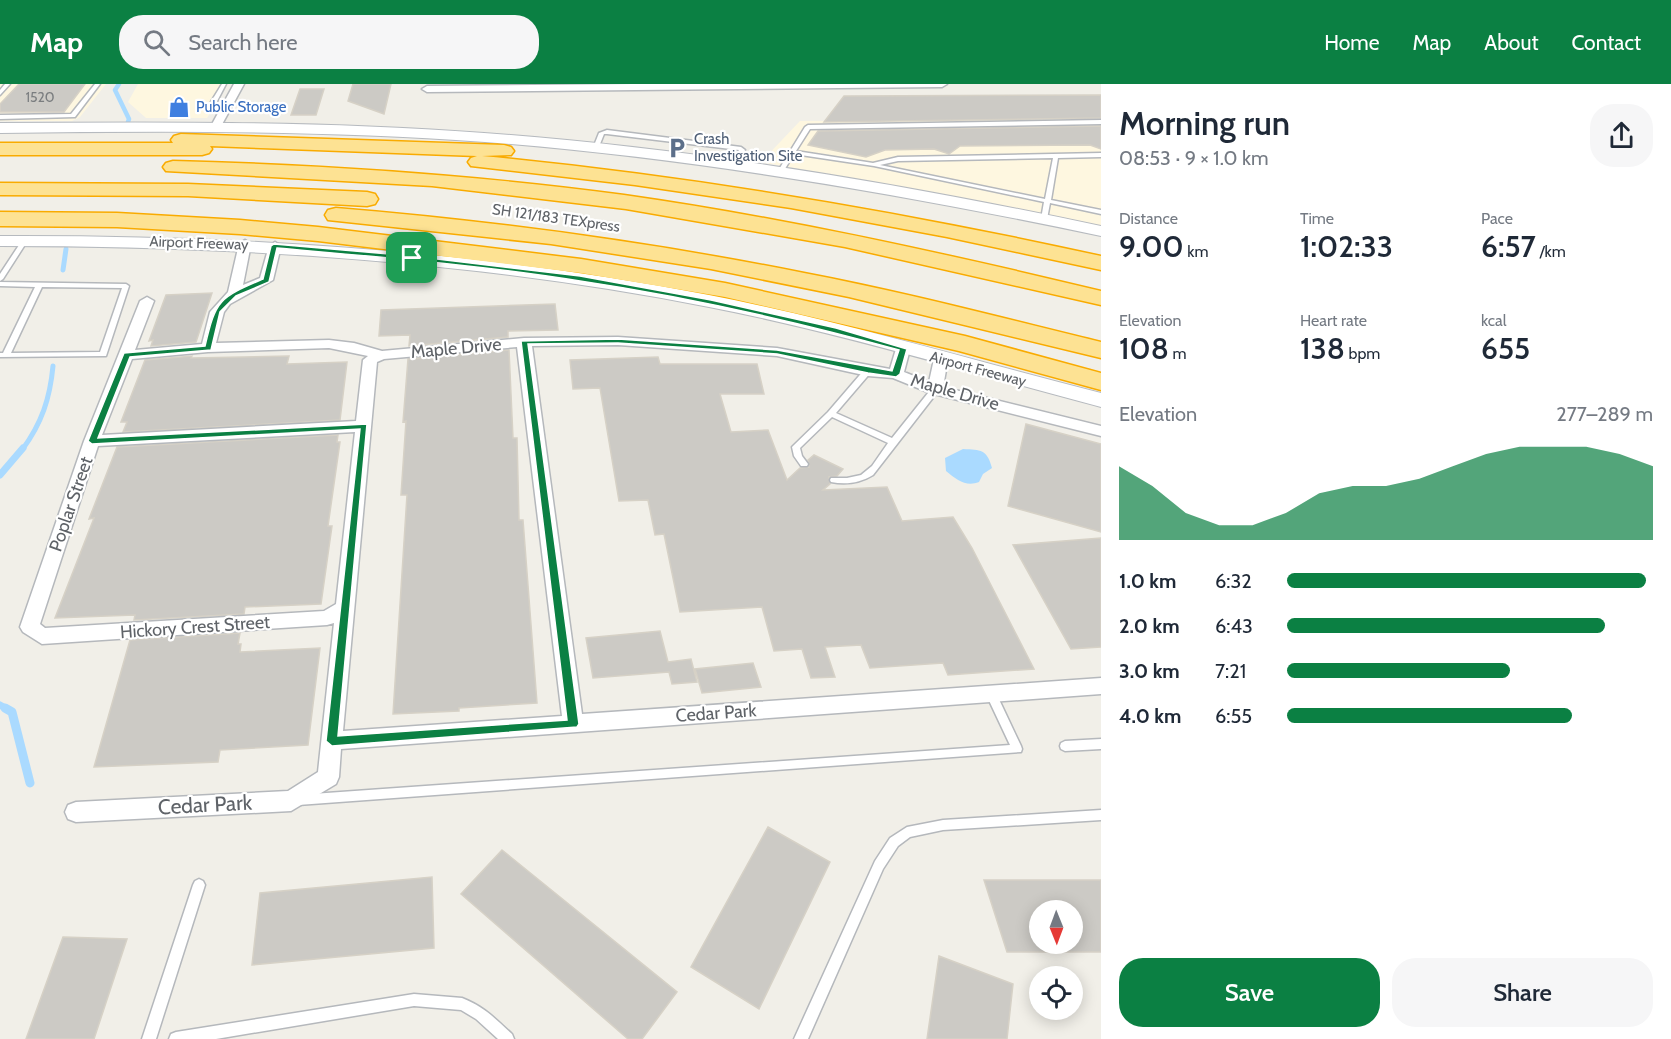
<!DOCTYPE html>
<html lang="en">
<head>
<meta charset="utf-8">
<style>
  :root { --surface:#fff; --page:#f6f6f7; --text:#1f2937; --muted:#747a83; --accent:#0b8043 }
  body { margin:0; font-family:Cabin,sans-serif; background:var(--page); color:var(--text); height:100vh; display:flex; flex-direction:column; font-size:22px; white-space:nowrap }
  * { box-sizing:border-box; margin:0 }
  p { font-size:20px; color:var(--muted) }
  .icon { flex:none; width:33px; height:33px; fill:none; stroke:currentColor; stroke-width:2; stroke-linecap:round; stroke-linejoin:round }
  .map { position:relative; flex:1; overflow:hidden }
  .drawer { display:flex; flex-direction:column; background:var(--surface); width:570px }
  .drawer>* { flex:none }
  .needle { width:39px; rotate:179deg }
  .controls { position:absolute; left:1029px; top:816px; display:grid; gap:12px }
  .controls a { display:grid; place-items:center; width:54px; height:54px; border-radius:50%; background:var(--surface); box-shadow:0 3px 15px #0003; font-size:30px }
  .pin { position:absolute; display:grid; place-items:center; width:51px; height:51px; color:#fff; margin:-26px; border-radius:12px; box-shadow:0 3px 9px #0006 }
  .round { display:grid; place-items:center; flex:none; width:63px; height:63px; border-radius:24px; background:var(--page) }
  .overview { display:flex; align-items:center; justify-content:space-between; height:102px; padding:0 18px }
  h1 { font-size:33px; font-weight:600; line-height:45px }
  .stats { display:grid; grid-template-columns:repeat(3,1fr); gap:9px; height:102px; padding:6px 18px }
  .stats div { display:grid; align-content:center }
  .stats b { font-size:30px; font-weight:600 }
  .stats small { font-size:16px; font-weight:400 }
  .stats p { font-size:16px }
  .chart { height:168px; padding:12px 18px }
  .chart p { display:flex; justify-content:space-between }
  .chart svg { width:100%; height:108px; margin-top:6px; fill:var(--accent); opacity:.7 }
  .cta { display:flex; gap:12px; margin-top:auto; padding:12px 18px }
  .cta a { flex:1; height:69px; border-radius:24px; background:var(--accent); color:#fff; font-size:24px; font-weight:600; line-height:69px; text-align:center }
  .cta a+a { background:var(--page); color:var(--text) }
  ul { padding:0 18px; list-style:none; font-size:20px }
  li { display:grid; grid-template-columns:96px 72px 1fr; align-items:center; height:45px }
  li i { height:15px; border-radius:8px; background:var(--accent) }
  header { display:flex; align-items:center; gap:36px; box-sizing:border-box; height:84px; padding:0 30px; background:var(--accent); color:#fff }
  header strong { font-size:28px }
  nav { display:flex; gap:33px; margin-inline-start:auto; font-size:21px }
  .search { width:420px; height:54px; background:var(--page); display:flex; align-items:center; gap:15px; box-sizing:border-box; padding:0 21px; border-radius:24px; color:var(--muted); font-size:22px }
  main { display:flex; flex:1; min-height:0 }
  .map>svg:first-child { display:block }
</style>
</head>
<body>
<header>
<strong>Map</strong>
<div class="search"><svg class="icon" aria-label="search" viewBox="0 0 24 24"><circle cx="10" cy="10" r="6"/><path d="M15 15l6 6"/></svg>Search here</div>
<nav><a>Home</a><a>Map</a><a>About</a><a>Contact</a></nav>
</header>
<main>
<div class="map">
<svg width="1101" height="955" viewBox="0 0 1101 955">
  <rect width="100%" height="100%" fill="#f1efe8"/>
  <path fill="#fef7e0" d="M 0,0 L 106,0 L 80,33 L 72,37 L 0,37 Z
    M 138,0 L 228,0 L 207,34 L 146,34 L 128,18 Z
    M 1101,35 L 1101,142 L 988,119 L 761,78 L 800,37 Z"/>
  <path fill="#aadaff" d="M 963,365 C 981,366 987,365 992,384 L 983,390 L 979,398 C 966,403 957,396 946,387 L 945,374 Z"/>
  <g fill="none" stroke-linecap="round" stroke-linejoin="round">
    <path stroke="#aadaff" stroke-width="4.5" d="M 119,0 L 115,6 L 129,35 L 128,38"/>
    <path stroke="#aadaff" stroke-width="5" d="M 63,186 L 66,165
      M 22,366 C 42,339 50,314 53,282"/>
    <path stroke="#aadaff" stroke-width="7" d="M 0,391 L 23,364
      M 0,621 L 7,625"/>
    <path stroke="#aadaff" stroke-width="9" d="M 5,624 L 12,628 L 30,699"/>
  </g>
  <path fill="#cccac5" stroke="#d6d1c6" stroke-width="1.5" fill-rule="evenodd" d="M 19,0 L 85,0 L 64,28 L 0,28 L 0,20 Z
    M 353,0 L 391,0 L 384,30 L 348,17 Z
    M 300,5 L 324,5 L 316,31 L 291,31 Z
    M 1101,11 L 1101,34 L 824,38 L 844,12 Z
    M 1101,42 L 1101,65 L 1090,61 L 960,62 L 949,70 L 934,65 L 885,66 L 866,73 L 808,61 L 818,47 Z
    M 212,209 L 196,258 L 151,262 L 153,256 L 149,257 L 166,211 Z
    M 555,220 L 558,246 L 508,247 L 508,253 L 409,262 L 410,251 L 379,252 L 381,226 Z
    M 509,266 L 513,354 L 517,354 L 519,436 L 523,436 L 537,619 L 459,624 L 459,627 L 393,630 L 407,411 L 401,411 L 406,337 L 403,338 L 408,275 Z
    M 192,272 L 191,274 L 289,272 L 287,280 L 347,278 L 340,336 L 123,348 L 127,338 L 121,338 L 145,276 Z
    M 658,273 L 660,280 L 757,280 L 764,310 L 720,310 L 731,348 L 768,346 L 787,396 L 800,384 L 809,383 L 808,376 L 814,371 L 843,385 L 837,392 L 829,393 L 830,400 L 823,406 L 887,403 L 902,437 L 953,433 L 972,464 L 1034,585 L 948,591 L 943,579 L 870,584 L 861,561 L 825,563 L 835,593 L 811,594 L 802,565 L 774,567 L 762,523 L 680,528 L 664,450 L 655,451 L 648,416 L 619,417 L 600,304 L 573,305 L 570,276 Z
    M 1026,340 L 1101,360 L 1101,448 L 1008,422 Z
    M 338,351 L 337,358 L 340,358 L 328,442 L 332,442 L 321,520 L 245,523 L 244,530 L 134,536 L 135,531 L 55,534 L 94,434 L 89,435 L 117,363 Z
    M 1101,454 L 1101,563 L 1071,565 L 1013,461 Z
    M 660,547 L 668,578 L 691,575 L 697,598 L 672,600 L 669,588 L 593,594 L 586,554 Z
    M 240,549 L 238,560 L 241,560 L 240,568 L 320,564 L 308,661 L 220,666 L 218,678 L 94,683 L 130,556 Z
    M 753,579 L 761,603 L 702,609 L 695,585 Z
    M 768,743 L 830,778 L 759,925 L 691,883 Z
    M 502,766 L 677,908 L 642,955 L 628,955 L 461,810 Z
    M 432,793 L 434,864 L 252,881 L 260,809 Z
    M 984,796 L 1101,796 L 1101,868 L 1007,868 ZM 1040,826 L 1072,826 L 1072,860 L 1040,860 Z
    M 63,853 L 127,855 L 94,955 L 26,955 Z
    M 939,872 L 1013,900 L 1007,955 L 927,955 Z"/>
  <g fill="none" stroke-linecap="round" stroke-linejoin="round">
    <defs>
      <path id="lane" d="M 5,0 L 10,0 L 0,11 L 0,6 Z
        M 95,0 L 100,0 L 75,33 L 0,35 L 0,31 L 71,30 Z
        M 222,0 L 226,0 L 215,21 L 227,25 L 228,26 L 225,28 L 211,24 L 209,21 Z
        M 1101,36 L 1101,40 L 810,45 L 796,67 L 873,79 L 898,73 L 1101,69 L 1101,73 L 1058,74 L 1051,116 L 1101,126 L 1101,130 L 1050,119 L 1047,135 L 1044,137 L 1041,135 L 1044,118 L 874,82 L 794,70 L 783,88 L 778,87 L 805,43 L 808,41 ZM 1053,74 L 1045,115 L 880,81 L 898,77 Z
        M 607,46 L 741,63 L 745,66 L 740,82 L 737,84 L 734,82 L 739,66 L 607,50 L 604,50 L 598,65 L 594,65 L 593,64 L 599,49 Z
        M 23,155 L 28,156 L 3,195 L 0,197 L 0,190 Z
        M 0,198 L 126,200 L 129,202 L 106,272 L 0,273 L 0,269 L 3,269 L 35,203 L 0,202 ZM 42,203 L 122,204 L 100,268 L 11,269 Z
        M 865,285 L 868,285 L 872,287 L 836,329 L 892,354 L 932,304 L 938,304 L 939,306 L 873,391 C 860,399 846,401 831,398 L 830,396 L 831,394 L 847,394 L 861,391 L 872,382 L 888,359 L 832,333 L 800,364 L 802,372 L 808,380 L 807,382 L 801,382 L 794,372 L 792,363 L 828,328 Z
        M 991,606 L 995,607 L 1021,662 L 1022,665 L 1021,668 L 298,721 L 294,720 L 292,716 L 294,712 L 298,711 L 1010,661 L 986,610 L 987,607 Z
        M 1101,655 L 1101,665 L 1065,667 L 1061,665 L 1060,662 L 1061,659 L 1065,657 Z
        M 1101,726 L 1101,736 L 943,746 L 910,753 L 898,762 L 883,785 L 808,955 L 794,955 L 875,777 L 890,754 L 907,743 L 943,736 Z
        M 199,795 L 203,797 L 205,801 L 156,955 L 142,955 L 193,801 L 195,797 Z
        M 414,910 L 462,914 C 485,923 494,934 512,950 L 514,955 L 498,955 L 476,935 L 461,926 L 414,922 L 216,955 L 169,955 L 171,950 L 176,948 Z"/>
      <path id="street" d="M 234,0 L 244,0 L 220,44 L 212,44 L 211,42 Z
        M 633,0 L 947,0 L 942,3 L 427,8 L 422,5 L 427,2 Z
        M 245,156 L 251,160 L 243,201 L 260,194 L 269,162 L 275,158 L 281,162 L 273,196 L 230,220 L 224,228 L 216,259 L 329,256 L 354,259 L 382,267 L 524,254 L 618,253 L 777,264 L 890,285 L 896,265 L 903,261 L 910,265 L 904,288 L 929,298 L 934,275 L 936,272 L 946,272 L 948,275 L 943,303 L 1101,342 L 1101,352 L 930,309 L 893,294 L 868,292 L 777,272 L 618,261 L 532,262 L 582,630 L 1101,594 L 1101,610 L 341,665 L 339,693 L 336,700 L 291,727 L 76,738 L 68,735 L 65,728 L 68,721 L 76,718 L 288,707 L 318,688 L 334,539 L 327,541 L 42,560 L 23,548 L 20,543 L 84,357 L 140,217 L 147,213 L 154,217 L 135,266 L 202,260 L 210,228 L 228,208 L 239,160 ZM 517,263 L 562,632 L 343,647 L 377,278 L 384,275 ZM 329,264 L 368,272 L 363,276 L 356,337 L 102,351 L 132,275 L 208,268 ZM 355,348 L 336,520 L 324,527 L 45,544 L 40,540 L 98,362 Z"/>
      <path id="secondary" d="M 0,39 C 162,38 323,37 484,49 C 692,64 897,99 1101,142 L 1101,152 C 897,109 692,74 485,58 C 323,46 162,47 0,49 Z
        M 0,152 C 238,151 475,166 709,211 C 841,237 971,276 1101,309 L 1101,323 C 971,289 842,249 709,223 C 475,177 238,162 0,162 Z"/>
      <path id="highway" d="M 181,50 L 504,61 L 511,63 L 514,67 L 511,71 L 482,72 C 691,92 896,127 1101,172 L 1101,186 L 947,153 L 791,124 L 635,101 L 471,82 L 468,78 L 471,74 L 477,72 L 210,62 L 212,65 L 209,69 L 202,71 L 0,71 L 0,59 L 173,59 L 171,56 L 174,52 Z
        M 173,77 C 324,81 475,91 624,111 C 785,134 943,169 1101,207 L 1101,221 L 845,163 L 626,125 L 432,102 L 166,87 L 163,83 L 166,79 Z
        M 0,99 L 188,100 L 367,108 L 375,110 L 378,115 L 375,120 L 367,122 L 188,112 L 0,111 Z
        M 336,124 C 493,137 649,158 804,189 C 904,208 1002,234 1101,258 L 1101,274 L 849,213 L 711,185 L 551,160 L 328,136 L 325,131 L 328,126 Z
        M 0,128 L 117,129 L 240,136 L 318,143 L 581,175 L 725,199 L 965,252 L 1101,289 L 1101,306 L 959,267 L 725,213 L 581,189 L 318,157 L 240,150 L 117,143 L 0,142 Z"/>
    </defs>
    <use href="#lane" stroke="#b5b8bc" stroke-width="3"/>
    <use href="#street" stroke="#b5b8bc" stroke-width="3"/>
    <use href="#secondary" stroke="#b6babf" stroke-width="2"/>
    <use href="#highway" stroke="#f9ab00" stroke-width="3"/>
    <use href="#lane" fill="#fff" fill-rule="evenodd"/>
    <use href="#street" fill="#fff" fill-rule="evenodd"/>
    <use href="#secondary" fill="#fff" fill-rule="evenodd"/>
    <use href="#highway" fill="#fde293" fill-rule="evenodd"/>
  </g>
  <path fill="#0b8043" stroke="#fff" stroke-width="1.5" fill-rule="evenodd" d="M 274,160 L 412,172 L 580,192 L 711,216 L 836,244 L 907,265 L 900,290 L 896,293 L 868,289 L 777,270 L 618,259 L 528,260 L 579,640 L 577,643 L 332,662 L 326,657 L 360,345 L 92,360 L 88,357 L 124,269 L 205,262 C 216,215 219,214 263,195 L 271,162 ZM 277,164 C 378,173 480,181 580,197 C 688,213 794,237 899,266 L 892,287 L 777,266 L 618,255 L 521,257 L 567,636 L 338,652 L 367,340 L 98,354 L 130,273 L 211,266 L 220,228 L 236,212 L 269,198 Z"/>
  <defs>
    <symbol id="shop-bare" viewBox="-9 -9 18 18"><path d="M-5-2.5h2.3a2.7 3.5 0 0 1 5.4 0H5L5.5 6h-11ZM-1.5-2.5h3a1.5 2.3 0 0 0-3 0Z" fill="#3f7fe0" stroke="#fff" stroke-width="2.5" paint-order="stroke"/></symbol>
    <symbol id="parking-bare" viewBox="-9 -9 18 18"><path d="M-3.5-5.5H1a3.5 3.5 0 0 1 0 7H-1V5.5H-3.5ZM-1-3.4V-.6H.8a1.4 1.4 0 0 0 0-2.8Z" fill="#5c6f8a" stroke="#fff" stroke-width="2.5" paint-order="stroke"/></symbol>
  </defs>
  <g fill-rule="evenodd">
    <use href="#shop-bare" x="164" y="8" width="30" height="30"/>
    <use href="#parking-bare" x="662" y="49" width="30" height="30"/>
  </g>
  <g text-anchor="middle" stroke-width="4.5" stroke-linejoin="round" paint-order="stroke">
    <g font-size="14" fill="#7a7d7f">
      <text x="40" y="18">1520</text>
    </g>
    <g font-size="15" fill="#366cbe" stroke="#fff" text-anchor="start">
      <text x="196" y="28">Public Storage</text>
    </g>
    <g font-size="15" fill="#4e5e75" stroke="#fff" text-anchor="start">
      <text x="694" y="60">Crash<tspan x="694" dy="17">Investigation Site</tspan></text>
    </g>
    <g font-size="15" fill="#5f6368" stroke="#fff">
      <text transform="translate(556 134) rotate(8)" y="5">SH 121/183 TEXpress</text>
      <text transform="translate(199 159) rotate(2)" y="5">Airport Freeway</text>
      <text transform="translate(978 285) rotate(15)" y="5">Airport Freeway</text>
    </g>
    <g font-size="18" fill="#5f6368" stroke="#fff">
      <text transform="translate(456 264) rotate(-5)" y="6">Maple Drive</text>
      <text transform="translate(955 308) rotate(16)" y="6">Maple Drive</text>
      <text transform="translate(71 420) rotate(-71)" y="6">Poplar Street</text>
      <text transform="translate(195 543) rotate(-4)" y="6">Hickory Crest Street</text>
      <text transform="translate(716 629) rotate(-4)" y="6">Cedar Park</text>
    </g>
    <g font-size="21" fill="#5f6368" stroke="#fff">
      <text transform="translate(205 721) rotate(-3)" y="7">Cedar Park</text>
    </g>
  </g>
</svg>
<div class="controls">
<a><svg class="needle" viewBox="-14 -14 28 28"><path d="M0-13l5 13h-10z" fill="#e53935"/><path d="M0 13l5-13h-10z" fill="#747a83"/></svg></a>
<a><svg class="icon" aria-label="locate" viewBox="0 0 24 24"><circle cx="12" cy="12" r="6"/><path d="M12 2v4M12 18v4M2 12h4M18 12h4"/></svg></a>
</div>
<div class="pin" style="left:412px;top:174px;background:#1e9e55"><svg class="icon" aria-label="arrive" viewBox="0 0 24 24"><path d="M6 21V4h12l-3 4 3 4H6"/></svg></div>
</div>
<section class="drawer">
<div class="overview"><div><h1>Morning run</h1><p>08:53 · 9 × 1.0 km</p></div><a class="round"><svg class="icon" aria-label="share" viewBox="0 0 24 24"><path d="M12 15V3M7 8l5-5 5 5M5 13v7h14v-7"/></svg></a></div>
<div class="stats">
<div><p>Distance</p><b>9.00<small> km</small></b></div>
<div><p>Time</p><b>1:02:33</b></div>
<div><p>Pace</p><b>6:57<small> /km</small></b></div>
</div>
<div class="stats">
<div><p>Elevation</p><b>108<small> m</small></b></div>
<div><p>Heart rate</p><b>138<small> bpm</small></b></div>
<div><p>kcal</p><b>655</b></div>
</div>
<div class="chart"><p><span>Elevation</span>277–289 m</p>
<svg viewBox="0 0 160 44" preserveAspectRatio="none"><path d="M0 44V14L10 22L20 33L30 38L40 38L50 33L60 25L70 22L80 22L90 19L100 14L110 9L120 6L130 6L140 6L150 9L160 14V44z"/></svg>
</div>
<ul>
<li><b>1.0 km</b>6:32<i style="width:98%"></i></li>
<li><b>2.0 km</b>6:43<i style="width:87%"></i></li>
<li><b>3.0 km</b>7:21<i style="width:61%"></i></li>
<li><b>4.0 km</b>6:55<i style="width:78%"></i></li>
</ul>
<div class="cta"><a>Save</a><a>Share</a></div>
</section>
</main>
</body>
</html>
